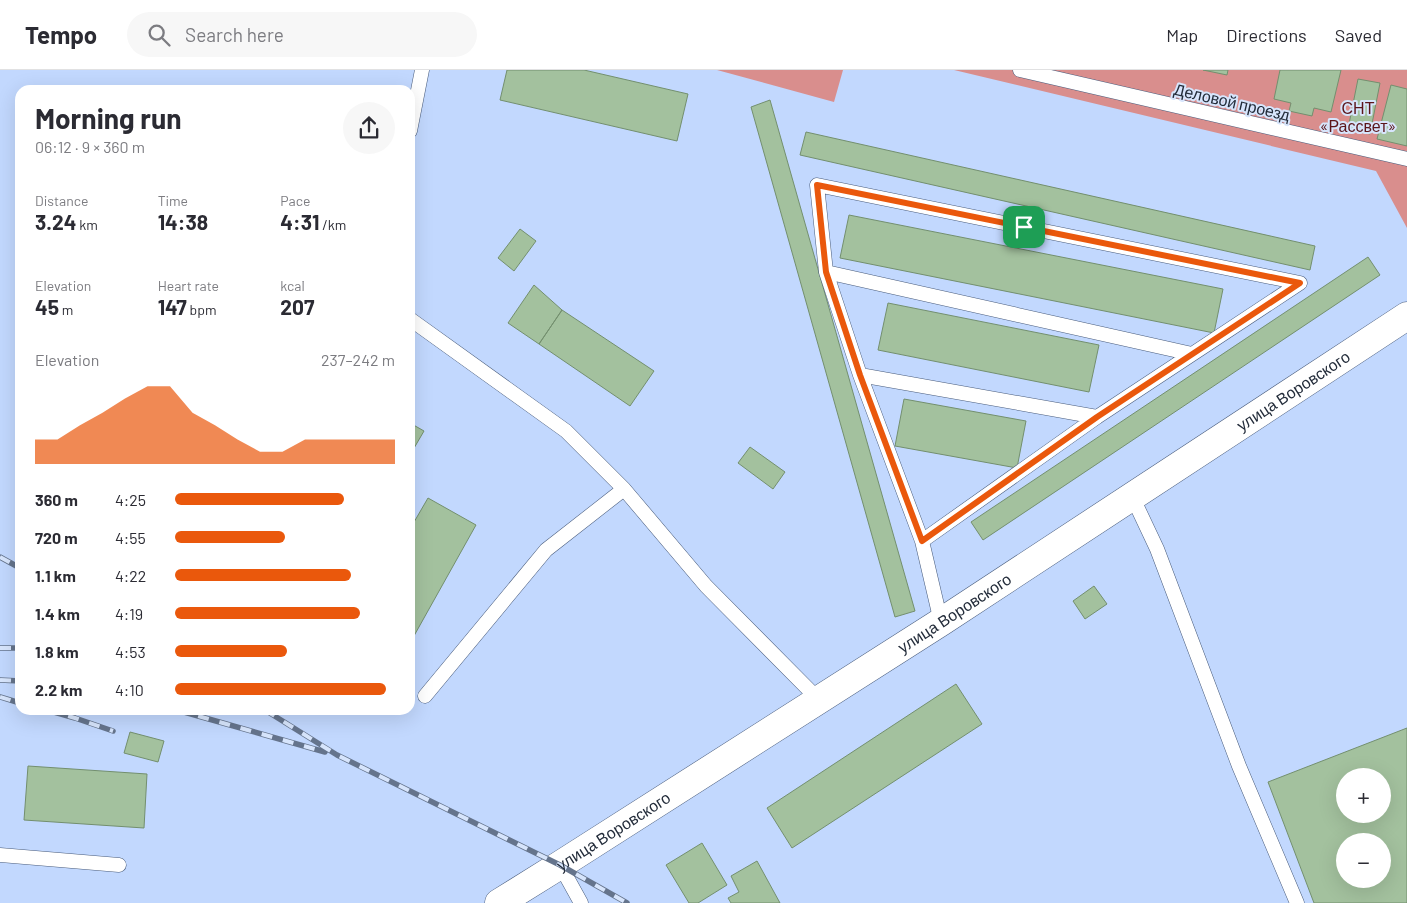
<!DOCTYPE html>
<html lang="en">
<head>
<meta charset="utf-8">
<style>
  :root { --surface:#fff; --page:#f7f7f7; --text:#2b2b33; --muted:#7c7c81; --line:#e1e1e2; --accent:#ea580c }
  body { margin:0; font-family:Barlow,sans-serif; background:var(--page); color:var(--text); height:100vh; display:flex; flex-direction:column; font-size:19px; white-space:nowrap }
  * { box-sizing:border-box; margin:0 }
  p { font-size:16px; color:var(--muted) }
  .icon { flex:none; width:28px; height:28px; fill:none; stroke:currentColor; stroke-width:2; stroke-linecap:round; stroke-linejoin:round }
  .map { position:relative; flex:1; overflow:hidden }
  .side { position:absolute; left:15px; top:15px; width:400px; height:630px; display:flex; flex-direction:column; background:var(--surface); border-radius:15px; box-shadow:0 5px 20px #0002 }
  .side>* { flex:none }
  .tools { position:absolute; left:1336px; top:698px; display:grid; gap:10px }
  .tools a { display:grid; place-items:center; width:55px; height:55px; border-radius:50%; background:var(--surface); box-shadow:0 5px 20px #0002; font-size:25px }
  .pin { position:absolute; display:grid; place-items:center; width:42px; height:42px; color:#fff; margin:-21px; border-radius:10px; box-shadow:0 2px 8px #0006 }
  .round { display:grid; place-items:center; flex:none; width:52px; height:52px; border-radius:26px; background:var(--page) }
  .summary { display:flex; align-items:center; justify-content:space-between; height:85px; padding:0 20px }
  h1 { font-size:28px; font-weight:700; line-height:38px }
  .figures { display:grid; grid-template-columns:repeat(3,1fr); gap:8px; height:85px; padding:5px 20px }
  .figures div { display:grid; align-content:center }
  .figures b { font-size:21px; font-weight:700 }
  .figures small { font-size:14px; font-weight:400 }
  .figures p { font-size:14px }
  .chart { height:140px; padding:10px 20px }
  .chart p { display:flex; justify-content:space-between }
  .chart svg { width:100%; height:90px; margin-top:5px; fill:var(--accent); opacity:.7 }
  ul { padding:0 20px; list-style:none; font-size:16px }
  li { display:grid; grid-template-columns:80px 60px 1fr; align-items:center; height:38px }
  li i { height:12px; border-radius:6px; background:var(--accent) }
  header { display:flex; align-items:center; gap:30px; box-sizing:border-box; height:70px; padding:0 25px; background:var(--surface); border-bottom:1px solid var(--line) }
  header strong { font-size:24px }
  nav { display:flex; gap:28px; margin-inline-start:auto; font-size:18px }
  .search { width:350px; height:45px; background:var(--page); display:flex; align-items:center; gap:12px; box-sizing:border-box; padding:0 18px; border-radius:28px; color:var(--muted); font-size:19px }
  .map>svg:first-child { display:block }
</style>
</head>
<body>
<header>
<strong>Tempo</strong>
<div class="search"><svg class="icon" aria-label="search" viewBox="0 0 24 24"><circle cx="10" cy="10" r="6"/><path d="M15 15l6 6"/></svg>Search here</div>
<nav><a>Map</a><a>Directions</a><a>Saved</a></nav>
</header>
<div class="map">
<svg width="1407" height="833" viewBox="0 0 1407 833">
  <rect width="100%" height="100%" fill="#c2d8fe"/>
  <path fill="#d98e8d" d="M 717,0 L 843,0 L 834,32 Z
    M 954,0 L 1407,0 L 1407,158 L 1376,101 Z"/>
  <path fill="#a3c19e" stroke="#738f6e" fill-rule="evenodd" d="M 507,0 L 584,0 L 688,24 L 677,71 L 500,30 Z
    M 1203,0 L 1228,0 L 1227,5 Z
    M 1280,0 L 1341,0 L 1331,42 L 1314,38 L 1312,46 L 1289,41 L 1291,33 L 1274,29 Z
    M 1358,9 L 1380,13 L 1370,64 L 1348,59 Z
    M 1391,15 L 1407,19 L 1407,76 L 1377,69 Z
    M 770,30 L 915,541 L 895,547 L 751,37 Z
    M 806,62 L 1315,176 L 1310,200 L 800,85 Z
    M 849,145 L 1223,219 L 1214,263 L 840,188 Z
    M 520,159 L 536,171 L 514,201 L 498,188 Z
    M 1368,187 L 1380,205 L 983,470 L 971,452 Z
    M 534,215 L 562,240 L 539,274 L 508,253 Z
    M 888,233 L 1099,275 L 1089,322 L 878,280 Z
    M 562,240 L 654,301 L 630,336 L 539,274 Z
    M 904,329 L 1026,351 L 1017,398 L 895,376 Z
    M 410,353 L 424,361 L 410,385 Z
    M 750,377 L 785,402 L 773,419 L 738,393 Z
    M 428,428 L 476,455 L 410,573 L 410,459 Z
    M 1094,516 L 1107,534 L 1085,549 L 1073,531 Z
    M 956,614 L 982,654 L 792,778 L 767,738 Z
    M 1407,658 L 1407,833 L 1314,833 L 1268,712 ZM 1345,706 L 1382,706 L 1382,744 L 1345,744 ZM 1345,771 L 1382,771 L 1382,809 L 1345,809 Z
    M 130,662 L 164,671 L 158,692 L 124,683 Z
    M 28,696 L 147,704 L 144,758 L 24,750 Z
    M 702,773 L 727,815 L 698,833 L 689,833 L 666,795 Z
    M 757,791 L 780,833 L 731,833 L 728,828 L 739,822 L 731,806 Z"/>
  <g fill="none" stroke-linecap="round" stroke-linejoin="round">
    <defs>
      <path id="service" d="M 1020,0 L 1407,89
        M 410,61 L 422,0
        M 826,202 L 1192,284
        M 410,249 L 566,361 L 624,419 L 706,516 L 819,630
        M 860,305 L 1097,347
        M 1132,426 L 1157,479 L 1239,696 L 1297,833
        M 922,471 L 1097,347 L 1300,213 L 817,115 L 826,202 L 860,305 L 922,471 L 941,552
        M 425,626 L 546,480 L 624,419
        M 0,785 L 119,795
        M 560,795 L 581,833"/>
      <g id="tertiary">
        <path id="s1" d="M 499,833 L 560,795 L 941,552 L 1407,246"/>
      </g>
    </defs>
    <use href="#service" stroke="#495c7c" stroke-width="15"/>
    <use href="#tertiary" stroke="#495c7c" stroke-width="29"/>
    <use href="#service" stroke="#fff" stroke-width="14"/>
    <use href="#tertiary" stroke="#fff" stroke-width="28"/>
    <defs>
      <path id="rail" d="M 0,487 L 20,498
        M 0,578 L 20,578
        M 0,610 L 20,611
        M 0,627 L 20,633
        M 47,640 L 75,648 L 113,661
        M 177,640 L 325,682
        M 265,640 L 337,685 L 560,795 L 627,833"/>
    </defs>
    <use href="#rail" stroke="#65748c" stroke-width="5.5"/>
    <use href="#rail" stroke="#d7e5fc" stroke-width="4" stroke-dasharray="11" stroke-linecap="butt"/>
  </g>
  <g fill="none" stroke-linecap="round" stroke-linejoin="round">
    <defs>
      <path id="route" d="M 817,115 L 1300,213 L 1097,347 L 922,471 L 860,305 L 826,202 Z"/>
    </defs>
    <use href="#route" stroke="#fff" stroke-width="10"/>
    <use href="#route" stroke="#ea580c" stroke-width="6"/>
  </g>
  <g text-anchor="middle" stroke-width="4" stroke-linejoin="round" paint-order="stroke">
    <g font-size="16" fill="#232c3a" stroke="#d7e5fc">
      <text transform="translate(1232 32) rotate(13)" y="6">Деловой проезд</text>
      <text dy="6" stroke="none"><textPath href="#s1" startOffset="945">улица Воровского</textPath></text>
      <text dy="6" stroke="none"><textPath href="#s1" startOffset="540">улица Воровского</textPath></text>
      <text dy="6" stroke="none"><textPath href="#s1" startOffset="135">улица Воровского</textPath></text>
    </g>
    <g font-size="16" fill="#5b151b" stroke="#d7e5fc">
      <text x="1358" y="44">СНТ<tspan x="1358" dy="18">«Рассвет»</tspan></text>
    </g>
  </g>
</svg>
<div class="tools">
<a>+</a>
<a>−</a>
</div>
<div class="pin" style="left:1024px;top:157px;background:#1e9e55"><svg class="icon" aria-label="arrive" viewBox="0 0 24 24"><path d="M6 21V4h12l-3 4 3 4H6"/></svg></div>
<section class="side">
<div class="summary"><div><h1>Morning run</h1><p>06:12 · 9 × 360 m</p></div><a class="round"><svg class="icon" aria-label="share" viewBox="0 0 24 24"><path d="M12 15V3M7 8l5-5 5 5M5 13v7h14v-7"/></svg></a></div>
<div class="figures">
<div><p>Distance</p><b>3.24<small> km</small></b></div>
<div><p>Time</p><b>14:38</b></div>
<div><p>Pace</p><b>4:31<small> /km</small></b></div>
</div>
<div class="figures">
<div><p>Elevation</p><b>45<small> m</small></b></div>
<div><p>Heart rate</p><b>147<small> bpm</small></b></div>
<div><p>kcal</p><b>207</b></div>
</div>
<div class="chart"><p><span>Elevation</span>237–242 m</p>
<svg viewBox="0 0 160 44" preserveAspectRatio="none"><path d="M0 44V32L10 32L20 25L30 19L40 12L50 6L60 6L70 19L80 25L90 32L100 38L110 38L120 32L130 32L140 32L150 32L160 32V44z"/></svg>
</div>
<ul>
<li><b>360 m</b>4:25<i style="width:77%"></i></li>
<li><b>720 m</b>4:55<i style="width:50%"></i></li>
<li><b>1.1 km</b>4:22<i style="width:80%"></i></li>
<li><b>1.4 km</b>4:19<i style="width:84%"></i></li>
<li><b>1.8 km</b>4:53<i style="width:51%"></i></li>
<li><b>2.2 km</b>4:10<i style="width:96%"></i></li>
</ul>
</section>
</div>
</body>
</html>
